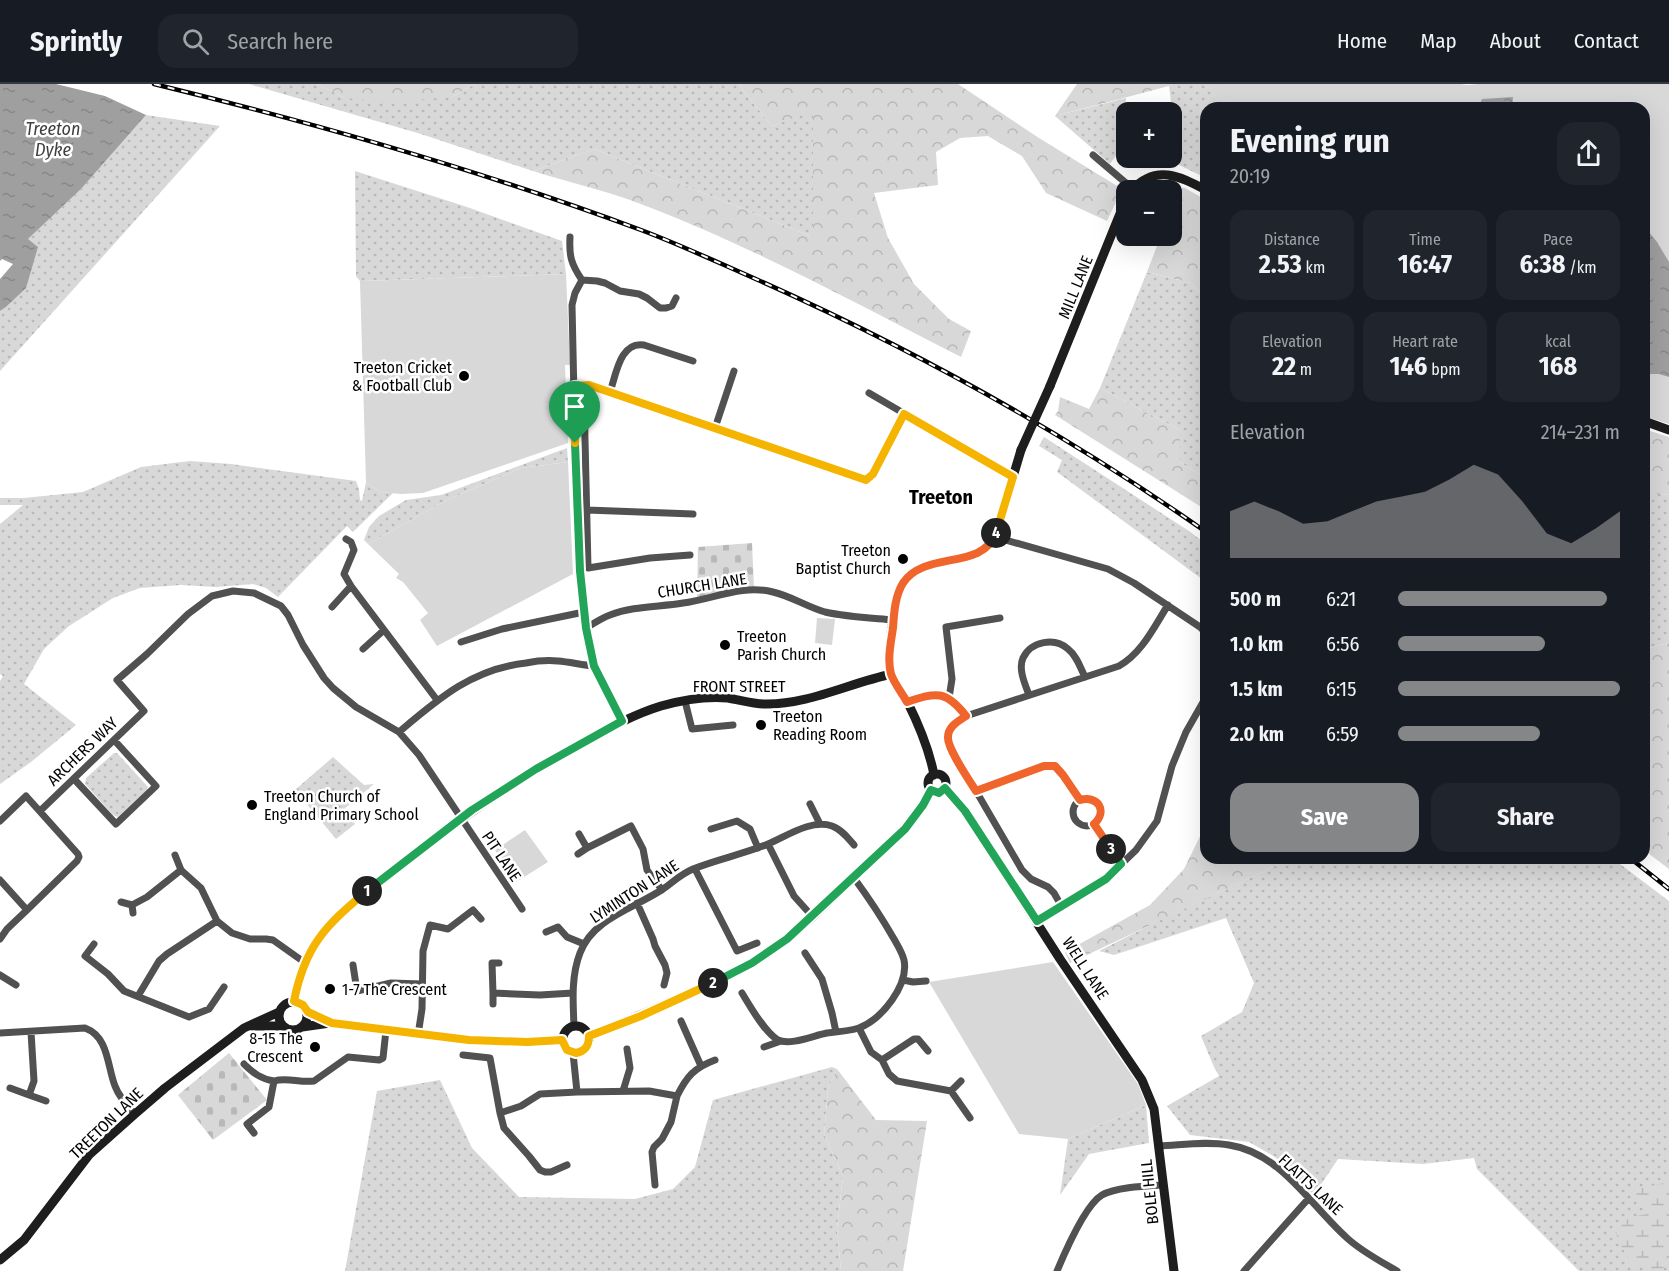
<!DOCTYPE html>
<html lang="en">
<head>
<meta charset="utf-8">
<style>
  :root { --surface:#171b24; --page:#20242c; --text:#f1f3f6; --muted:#9ea1a6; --line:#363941; --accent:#858687 }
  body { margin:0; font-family:"Fira Sans Condensed",sans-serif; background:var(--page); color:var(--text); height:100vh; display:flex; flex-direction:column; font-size:22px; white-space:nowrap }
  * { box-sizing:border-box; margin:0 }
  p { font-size:20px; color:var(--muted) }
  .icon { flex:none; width:33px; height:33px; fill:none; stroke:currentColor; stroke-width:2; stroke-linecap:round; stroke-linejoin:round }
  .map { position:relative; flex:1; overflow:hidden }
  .drawer { position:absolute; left:1200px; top:18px; width:450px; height:762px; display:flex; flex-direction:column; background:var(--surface); border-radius:18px; box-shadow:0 6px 24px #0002 }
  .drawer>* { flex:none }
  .fabs { position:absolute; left:1116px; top:18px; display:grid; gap:12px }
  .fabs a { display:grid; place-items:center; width:66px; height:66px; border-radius:12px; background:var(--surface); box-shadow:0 6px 24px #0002; font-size:30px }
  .pin { position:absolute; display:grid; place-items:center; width:51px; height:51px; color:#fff; margin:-62px -26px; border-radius:50% 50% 50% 0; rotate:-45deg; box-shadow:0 0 6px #0007 }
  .pin .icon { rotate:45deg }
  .km { position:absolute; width:30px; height:30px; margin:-15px; border-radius:50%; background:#222; color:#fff; font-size:16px; line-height:30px; text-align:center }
  .round { display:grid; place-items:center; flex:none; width:63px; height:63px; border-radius:18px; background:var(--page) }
  .overview { display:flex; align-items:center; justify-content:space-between; height:102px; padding:0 30px }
  h1 { font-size:33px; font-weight:700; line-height:45px }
  .figures { display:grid; grid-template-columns:repeat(3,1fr); gap:9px; height:102px; padding:6px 30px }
  .figures div { display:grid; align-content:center; border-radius:15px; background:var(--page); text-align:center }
  .figures b { font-size:26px; font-weight:700 }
  .figures small { font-size:16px; font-weight:400 }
  .figures p { font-size:16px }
  .chart { height:168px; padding:12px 30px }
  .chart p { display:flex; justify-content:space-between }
  .chart svg { width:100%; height:108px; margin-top:6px; fill:var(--accent); opacity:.7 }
  .cta { display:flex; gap:12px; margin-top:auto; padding:12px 30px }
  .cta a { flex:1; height:69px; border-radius:18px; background:var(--accent); color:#fff; font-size:24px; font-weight:700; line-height:69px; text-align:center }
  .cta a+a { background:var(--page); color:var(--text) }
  ul { padding:0 30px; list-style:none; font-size:20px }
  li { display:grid; grid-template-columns:96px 72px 1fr; align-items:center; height:45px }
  li i { height:15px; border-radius:8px; background:var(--accent) }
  header { display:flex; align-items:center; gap:36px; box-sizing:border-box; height:84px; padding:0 30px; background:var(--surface); border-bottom:2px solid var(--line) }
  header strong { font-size:28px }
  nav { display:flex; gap:33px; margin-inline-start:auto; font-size:21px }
  .search { width:420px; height:54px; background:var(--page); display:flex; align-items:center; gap:15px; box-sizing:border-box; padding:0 21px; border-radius:18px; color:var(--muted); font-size:22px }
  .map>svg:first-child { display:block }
</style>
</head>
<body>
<header>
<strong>Sprintly</strong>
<div class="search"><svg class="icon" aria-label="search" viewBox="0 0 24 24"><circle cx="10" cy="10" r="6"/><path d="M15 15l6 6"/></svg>Search here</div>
<nav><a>Home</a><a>Map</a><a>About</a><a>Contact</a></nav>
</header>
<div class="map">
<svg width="1669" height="1187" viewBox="0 0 1669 1187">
  <defs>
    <pattern id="grass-dots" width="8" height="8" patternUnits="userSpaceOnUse" patternTransform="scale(1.5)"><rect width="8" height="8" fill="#d8d8d8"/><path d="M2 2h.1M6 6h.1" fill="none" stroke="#b8b8b8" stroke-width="1.8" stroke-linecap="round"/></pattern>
    <pattern id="forest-crowns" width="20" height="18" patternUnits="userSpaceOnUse" patternTransform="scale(1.5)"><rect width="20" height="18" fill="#d8d8d8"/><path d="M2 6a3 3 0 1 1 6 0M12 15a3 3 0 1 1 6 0" fill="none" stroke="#b8b8b8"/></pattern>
    <pattern id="wetland-marsh" width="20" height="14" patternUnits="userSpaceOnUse" patternTransform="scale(1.5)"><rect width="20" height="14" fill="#d8d8d8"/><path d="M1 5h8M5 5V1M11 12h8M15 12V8" fill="none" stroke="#b8b8b8"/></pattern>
    <pattern id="cemetery-stones" width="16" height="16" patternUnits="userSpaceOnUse" patternTransform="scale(1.5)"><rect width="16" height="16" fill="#d8d8d8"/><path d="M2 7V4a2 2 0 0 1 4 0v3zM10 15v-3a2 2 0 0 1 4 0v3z" fill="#b8b8b8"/></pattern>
    <pattern id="water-ripples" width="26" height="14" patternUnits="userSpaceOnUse" patternTransform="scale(1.5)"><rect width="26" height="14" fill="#9f9f9f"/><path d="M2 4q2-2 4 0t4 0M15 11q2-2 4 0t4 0" fill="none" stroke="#878787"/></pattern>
  </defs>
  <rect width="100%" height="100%" fill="#fff"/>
  <path fill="url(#grass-dots)" d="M 249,0 L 317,0 L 345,14 L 452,13 L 475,0 L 739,0 L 745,9 L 772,42 L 813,26 L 813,153 L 594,65 L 533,87 L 421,50 Z
    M 1172,0 L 1234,0 L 1237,24 L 1206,24 L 1206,94 L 1179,81 L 1169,2 Z
    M 1126,14 L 1122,63 L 1110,80 L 1055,32 Z
    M 146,31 L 220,42 L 0,287 L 0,227 L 6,223 L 26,203 L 28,155 L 81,105 Z
    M 355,87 L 467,123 L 562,157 L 566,190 L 360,197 L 356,192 Z
    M 1147,188 L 1191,199 L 1206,215 L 1206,395 L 1180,378 L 1180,346 L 1100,304 Z
    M 1044,353 L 1189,447 L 1206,460 L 1206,498 L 1057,388 L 1062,376 L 1039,362 Z
    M 567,364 L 568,378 L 521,384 L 445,417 L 368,460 L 364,456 L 369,443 L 379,432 L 406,416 L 441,411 Z
    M 190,377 L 231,380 L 356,397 L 359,405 L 360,416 L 362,417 L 366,398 L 380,408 L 393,409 L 353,448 L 347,442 L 278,513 L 266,504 L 253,500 L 216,503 L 181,501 L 140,504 L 113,514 L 69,542 L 44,565 L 24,600 L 76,641 L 31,678 L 0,700 L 0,597 L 3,592 L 0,590 L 0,440 L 23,421 L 0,421 L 0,414 L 24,414 L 83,408 L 141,383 Z
    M 1644,408 L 1669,411 L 1669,559 L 1644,565 Z
    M 114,669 L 117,669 L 148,703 L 147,706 L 118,733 L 113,731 L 85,700 L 86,694 Z
    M 333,673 L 364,701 L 374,700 L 344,725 L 355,740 L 336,755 L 295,706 Z
    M 1292,774 L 1612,774 L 1669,817 L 1669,1187 L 1579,1187 L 1477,1085 L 1474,1074 L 1423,1080 L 1338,1075 L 1314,1111 L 1275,1073 L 1249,1058 L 1190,1051 L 1167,1022 L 1219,992 L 1214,983 L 1201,952 L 1242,928 L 1254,899 L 1226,834 L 1114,871 L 1099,867 L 1160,836 Z
    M 832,983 L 837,985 L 828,1005 L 824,1050 L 843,1092 L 837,1144 L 841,1187 L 345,1187 L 377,1007 L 440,996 L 472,1064 L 519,1113 L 635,1115 L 673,1105 L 695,1083 L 713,1016 Z
    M 1146,1021 L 1149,1059 L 1089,1070 L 1060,1111 L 1068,1055 Z"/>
  <path fill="url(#forest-crowns)" d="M 317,0 L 475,0 L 452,13 L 390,18 L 345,14 Z
    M 739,0 L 958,0 L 1039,54 L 1122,105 L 1107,137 L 1046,109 L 1022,72 L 988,52 L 960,54 L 936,68 L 938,101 L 874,109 L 888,154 L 914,200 L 949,235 L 971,247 L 961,273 C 852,217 744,158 630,116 C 599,105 565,97 533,87 L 594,65 L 813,153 L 813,27 L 772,42 L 745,9 Z
    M 1077,0 L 1172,0 L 1169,2 L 1055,32 Z
    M 1155,100 L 1185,104 L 1206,116 L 1206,215 L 1191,199 L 1147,188 L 1157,162 L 1137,152 L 1172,152 L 1172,106 L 1147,106 Z
    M 1100,304 L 1180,346 L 1180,378 L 1206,395 L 1206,426 L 1055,331 L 1058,327 L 1060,313 L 1089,325 Z
    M 1644,345 L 1669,353 L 1669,411 L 1644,408 Z
    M 1669,559 L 1669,785 L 1644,766 L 1644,565 Z
    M 1206,740 L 1206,774 L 1292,774 L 1070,879 L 1065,868 L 1150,821 L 1184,785 Z
    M 837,985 L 876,1036 L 927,1037 L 903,1187 L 841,1187 L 837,1144 L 843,1092 L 824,1050 L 828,1005 Z"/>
  <path fill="url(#wetland-marsh)" d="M 1669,1098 L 1669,1181 L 1658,1187 L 1633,1181 L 1617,1156 L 1616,1143 L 1625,1134 L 1647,1130 L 1633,1110 L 1634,1106 Z"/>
  <path fill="url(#cemetery-stones)" d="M 752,459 L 754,504 L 729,504 L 724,508 L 697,513 L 698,463 Z
    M 229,969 L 267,1016 L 213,1056 L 178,1011 Z"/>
  <path fill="#d8d8d8" d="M 1209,0 L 1461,0 L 1467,1 L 1478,0 L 1669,0 L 1669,340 L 1644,332 L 1644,24 L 1217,24 Z
    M 566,190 L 570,281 L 565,281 L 568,359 L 423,409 L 401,410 L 380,408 L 366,398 L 360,197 Z
    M 568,378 L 573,490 L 437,562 L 420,536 L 428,529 L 403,498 L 396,494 L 399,490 L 368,460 L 445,417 L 521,384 Z
    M 817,534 L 835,535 L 832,561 L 815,559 Z
    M 525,746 L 548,778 L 516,798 L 495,766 Z
    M 1053,878 L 1138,1000 L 1146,1021 L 1068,1055 L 1019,1050 L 929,898 Z"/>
  <path fill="url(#water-ripples)" d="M 0,0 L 56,0 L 105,12 L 146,31 L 81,105 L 28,155 L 38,163 L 26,204 L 6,223 L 0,227 L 0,195 L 13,180 L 2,175 L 0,177 Z
    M 1513,13 L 1512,24 L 1478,24 L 1482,15 Z
    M 1644,142 L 1657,158 L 1669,178 L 1669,293 L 1659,290 L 1644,290 Z"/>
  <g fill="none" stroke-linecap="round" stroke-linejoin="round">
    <path stroke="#515151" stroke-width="7" d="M 1093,71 L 1133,105
      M 570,153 C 569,172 571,180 582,196 L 575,209 L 572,221 L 575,359 L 580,487 L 584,528 L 594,582 L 622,637
      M 582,196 L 597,197 L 605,199 L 620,207 L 639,210 L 647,214 L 660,224 L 666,224 L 672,222 L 676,214
      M 588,301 L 584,312 L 588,484 L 650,474 L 690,471
      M 575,302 L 593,302 L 866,396 L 873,390 L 904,330
      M 610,308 C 616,291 620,257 644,261 L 693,277
      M 869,309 L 1013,393
      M 715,344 L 734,287
      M 587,426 L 693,430
      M 995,453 L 1108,485 L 1134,499 L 1200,543 L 1206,549
      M 346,455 L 351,458 L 354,466 L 344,490 L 351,502 L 437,616
      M 332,523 L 351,502
      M 586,544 C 594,539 602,534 610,531 C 633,522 659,523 683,519 C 713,515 743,500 773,508 C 791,512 807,523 825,528 C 847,533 871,534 893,536
      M 461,558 L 502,545 L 584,528
      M 363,565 L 384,546
      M 1029,611 C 1025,600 1018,585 1023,574 C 1031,557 1055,553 1068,565 C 1077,572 1080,583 1085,593
      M 949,614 L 952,595 L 946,543 L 1000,534
      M 685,617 L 692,645 L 733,641
      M 907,618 C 936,608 946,606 966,632
      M 399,648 C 438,615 472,585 526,579 C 536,577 547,576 558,577 C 570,578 582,581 594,582
      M 74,695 L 116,740 L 156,702 L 114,656
      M 976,707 L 1044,682 L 1055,682 L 1063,691 L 1080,716
      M1073 728a14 14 0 1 1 28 0a14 14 0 1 1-28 0Z
      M 810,720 L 820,740
      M 40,727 L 144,627 L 117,596 L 147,570 L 188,530 L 212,512 L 233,507 L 254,509 L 281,522 L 288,531 L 303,561 L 324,594 L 333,604 L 356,623 L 399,648 L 419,671 L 522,825
      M 0,737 L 26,712 L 78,770 L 79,773 L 77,777 L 27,826 L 0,796
      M 1094,740 L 1121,780
      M 711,745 L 737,737 L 750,745 L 758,764
      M 579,750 L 587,764 L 631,742 L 643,765 L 647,786 L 662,806
      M 768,760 C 787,752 811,735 832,742 C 841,745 848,754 854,761
      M 578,770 L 587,764
      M 175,771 L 181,786
      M 695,785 L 737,867 L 757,859
      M 121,818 L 132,821
      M 637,819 L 653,855 L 655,862 L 665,881 L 667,889 L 664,901
      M 1062,823 L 1054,809 L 1048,803 L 1031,795 L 1022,786 L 951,664 C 945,646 951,642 966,632 L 1119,582 C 1142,569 1154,543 1168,521
      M 133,829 L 132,821 L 147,813 L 181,786 L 201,804 L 217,837 L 232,849 L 250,855 L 266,855 L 273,856 L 304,878
      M 1037,837 L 1106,795 L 1136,766 L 1157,737 L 1172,682 L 1186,648 L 1206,613
      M 546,848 L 558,843 L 567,853 L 584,860
      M 0,855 L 7,845 L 27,826
      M 94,860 L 85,872 L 108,890 L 124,907 L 189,933 L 209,925 L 224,903
      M 805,869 L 822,895 L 832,929 L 836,948
      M 499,879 L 492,879 L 493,909 L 540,911 L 573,909
      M 353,881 L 357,907 L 391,899 L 422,900
      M 0,891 L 16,901
      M 903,896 L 913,898 L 926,897
      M 742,909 C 750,922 765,949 778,956 C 790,962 815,951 827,949 C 838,948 849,947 859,944 C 882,935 909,901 904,876 C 902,868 898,862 894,855 C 882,834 868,813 854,794
      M 138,912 L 159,877 L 167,870 L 217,837
      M 493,920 L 493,909
      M 681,937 L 701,982
      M 574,942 C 573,918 571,892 580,869 C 593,834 635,824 663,805 C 673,798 681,790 693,785 C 718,775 744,770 768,760 L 794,812 L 812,832
      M 859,944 L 871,968 L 882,976 L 889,990 L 897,997 L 951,1007 L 970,1034
      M 0,949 L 85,944 C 109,953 107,982 115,1002 C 119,1013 127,1021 135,1030
      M 418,951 L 422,925 L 423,867 L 430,841 L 448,845 L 473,826 L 481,835
      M 764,963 L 781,957
      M 463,971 L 490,974 L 500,1029 L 504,1044 L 529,1072 L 540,1086 L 545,1088 L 551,1088 L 567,1081
      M 882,976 L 914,955 L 918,955 L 928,967
      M 244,980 C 253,989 261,995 274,997
      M 10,1004 L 29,1011 L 34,997 L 31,948
      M 623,1007 L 630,984 L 627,965
      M 951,1007 L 961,997
      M 577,1008 L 649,1007 L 677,1012 C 687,992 694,984 715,976
      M 29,1011 L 46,1017
      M 500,1029 L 521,1022 L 540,1010 L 577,1008 L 573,969
      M 254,1049 L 247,1040 L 269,1023 L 274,997 C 287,993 300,999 314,997 L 348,973 L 379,976 L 383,974 L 386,946
      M 1159,1062 C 1182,1061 1206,1057 1229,1061 C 1281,1069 1310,1121 1347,1154 C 1361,1167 1380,1177 1397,1187
      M 655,1101 L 652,1068 L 654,1063 L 662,1055 L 671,1038 L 677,1012
      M 1057,1187 C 1065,1168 1085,1121 1102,1111 C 1116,1103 1146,1102 1163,1101
      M 1244,1187 L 1309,1114"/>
    <path stroke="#1e1e1e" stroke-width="9" d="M 1132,106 C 1156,80 1179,92 1206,106
      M 1050,302 L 1126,115
      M 1644,337 L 1669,346
      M928 699a9 9 0 1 1 18 0a9 9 0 1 1-18 0Z
      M 934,691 C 929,664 919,641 907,617 C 902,608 894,599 891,589 C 887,574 893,522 899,507 C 903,498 909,491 917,487 C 946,469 972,483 995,453 L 1021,366
      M 945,704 L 965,727 L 1060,875 L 1142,996 L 1154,1025 L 1174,1187
      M 294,917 C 298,898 302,879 313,862 C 337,827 373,802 406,776 C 464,732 522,691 587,656 C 611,643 635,630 661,622 C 682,616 707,612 728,614 C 740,616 752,620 764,620 C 808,621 849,599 892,590
      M279 932a14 14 0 1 1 28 0a14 14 0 1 1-28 0Z
      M 308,929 L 332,939 L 469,956 L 527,958 L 562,956
      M563 955a13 13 0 1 1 26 0a13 13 0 1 1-26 0Z
      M 252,942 L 283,942
      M 302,943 L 330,939
      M 589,952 C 622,939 653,925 686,911 C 715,898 745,886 771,867 C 803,845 831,815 859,788 C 887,762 912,741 931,706
      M 0,1176 L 24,1156 L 89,1071 L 135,1030 L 165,1004 L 244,944 L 279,928"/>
    <defs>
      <path id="rail" d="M 154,0 C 319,40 482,87 641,146 C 681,161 719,179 758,196 C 913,265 1068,351 1206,448
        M 1630,774 L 1669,805"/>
    </defs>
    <use href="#rail" stroke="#000" stroke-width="4.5"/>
    <use href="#rail" stroke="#fff" stroke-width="2" stroke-dasharray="7" stroke-linecap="butt"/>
    <path stroke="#1e1e1e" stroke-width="9" d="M 1021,366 L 1050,302"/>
  </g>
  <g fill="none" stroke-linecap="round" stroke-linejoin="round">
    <defs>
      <path id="split-1" d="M 367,807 L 472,726 L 536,685 L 622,637 L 594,582 L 586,544 L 580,487 L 575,359"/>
      <path id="split-2" d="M 367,807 C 325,842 305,862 294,917 L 303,921 L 308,928 L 332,939 L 469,956 L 527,958 L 562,956 L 567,966 L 576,969 C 586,967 589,961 589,952 L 641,932 L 713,899"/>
      <path id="split-3" d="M 713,899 L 752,879 L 787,855 L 905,745 L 923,721 L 931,706 L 939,709 L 945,704 L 965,727 L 1037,837 L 1106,795 L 1121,780 L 1111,765"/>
      <path id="split-4" d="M 996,449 C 982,487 925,466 903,499 C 895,512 894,529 893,544 C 891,558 887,575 891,590 C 894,599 902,609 907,618 C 936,608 946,606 966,632 C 959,637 948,642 948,653 C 947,664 969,696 976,707 L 1044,682 L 1055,682 L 1063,691 L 1080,716 C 1098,711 1108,727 1094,740 L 1111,765"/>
      <path id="split-5" d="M 575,359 L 574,302 L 589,301 L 866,396 L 873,390 L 904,330 L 1013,393 L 996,449"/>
    </defs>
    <use href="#split-1" stroke="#fff" stroke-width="12"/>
    <use href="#split-2" stroke="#fff" stroke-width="12"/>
    <use href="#split-3" stroke="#fff" stroke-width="12"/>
    <use href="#split-4" stroke="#fff" stroke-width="12"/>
    <use href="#split-5" stroke="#fff" stroke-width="12"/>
    <use href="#split-1" stroke="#22a559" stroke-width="8"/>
    <use href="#split-2" stroke="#f5b400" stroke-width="8"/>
    <use href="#split-3" stroke="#22a559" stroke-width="8"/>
    <use href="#split-4" stroke="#f0652b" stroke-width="8"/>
    <use href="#split-5" stroke="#f5b400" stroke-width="8"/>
  </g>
  <g fill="#000" stroke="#fff" stroke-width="2">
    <circle cx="464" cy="292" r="6"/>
    <circle cx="903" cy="475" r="6"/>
    <circle cx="725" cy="561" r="6"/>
    <circle cx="761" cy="641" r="6"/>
    <circle cx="252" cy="721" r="6"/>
    <circle cx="330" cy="905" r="6"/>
    <circle cx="315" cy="963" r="6"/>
  </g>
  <g text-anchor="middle" stroke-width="5" stroke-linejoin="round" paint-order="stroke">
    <g font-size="16" fill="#000" stroke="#fff">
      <text transform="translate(1075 203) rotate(-68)" y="6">MILL LANE</text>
      <text transform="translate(702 501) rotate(-9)" y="6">CHURCH LANE</text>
      <text x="739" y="608">FRONT STREET</text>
      <text transform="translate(82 667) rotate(-44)" y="6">ARCHERS WAY</text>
      <text transform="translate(502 772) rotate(56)" y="6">PIT LANE</text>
      <text transform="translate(634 807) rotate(-33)" y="6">LYMINTON LANE</text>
      <text transform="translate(1086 884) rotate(57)" y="6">WELL LANE</text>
      <text transform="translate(106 1039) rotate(-44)" y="6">TREETON LANE</text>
      <text transform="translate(1311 1100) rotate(43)" y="6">FLATTS LANE</text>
      <text transform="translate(1149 1108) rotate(-96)" y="6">BOLE HILL</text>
    </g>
    <g font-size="16" fill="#000" stroke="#fff" text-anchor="start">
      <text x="452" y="289" text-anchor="end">Treeton Cricket<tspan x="452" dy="18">&amp; Football Club</tspan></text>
      <text x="891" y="472" text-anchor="end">Treeton<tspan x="891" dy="18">Baptist Church</tspan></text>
      <text x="737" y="558">Treeton<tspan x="737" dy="18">Parish Church</tspan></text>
      <text x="773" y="638">Treeton<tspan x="773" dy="18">Reading Room</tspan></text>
      <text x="264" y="718">Treeton Church of<tspan x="264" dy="18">England Primary School</tspan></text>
      <text x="342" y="911">1-7 The Crescent</text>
      <text x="303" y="960" text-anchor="end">8-15 The<tspan x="303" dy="18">Crescent</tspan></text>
    </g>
    <g font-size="18" font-style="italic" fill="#404040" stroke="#fff">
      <text x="53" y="51">Treeton<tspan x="53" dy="21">Dyke</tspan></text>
    </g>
    <g font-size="20" font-weight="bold" fill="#000" stroke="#fff">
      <text x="941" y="420">Treeton</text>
    </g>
  </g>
</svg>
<div class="fabs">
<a>+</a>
<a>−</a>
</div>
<div class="pin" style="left:575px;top:359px;background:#1e9e55"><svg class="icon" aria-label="arrive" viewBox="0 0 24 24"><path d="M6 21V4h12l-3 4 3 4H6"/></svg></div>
<b class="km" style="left:367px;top:807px">1</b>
<b class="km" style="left:713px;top:899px">2</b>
<b class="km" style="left:1111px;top:765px">3</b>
<b class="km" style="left:996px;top:449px">4</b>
<section class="drawer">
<div class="overview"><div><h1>Evening run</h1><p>20:19</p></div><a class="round"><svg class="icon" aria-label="share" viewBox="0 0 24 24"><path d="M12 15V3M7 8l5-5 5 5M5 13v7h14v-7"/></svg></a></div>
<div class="figures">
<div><p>Distance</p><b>2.53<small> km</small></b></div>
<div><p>Time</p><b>16:47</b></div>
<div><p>Pace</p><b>6:38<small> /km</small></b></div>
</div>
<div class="figures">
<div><p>Elevation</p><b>22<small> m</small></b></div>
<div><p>Heart rate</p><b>146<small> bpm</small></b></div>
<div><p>kcal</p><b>168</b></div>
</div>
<div class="chart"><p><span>Elevation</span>214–231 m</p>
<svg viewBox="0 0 160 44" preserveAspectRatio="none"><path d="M0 44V25L10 21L20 25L30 30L40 29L50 25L60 21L70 19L80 17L90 12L100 6L110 10L120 21L130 34L140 38L150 32L160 25V44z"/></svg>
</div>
<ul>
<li><b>500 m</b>6:21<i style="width:94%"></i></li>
<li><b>1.0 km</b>6:56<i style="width:66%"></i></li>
<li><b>1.5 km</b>6:15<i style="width:100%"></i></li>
<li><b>2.0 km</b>6:59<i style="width:64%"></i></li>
</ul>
<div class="cta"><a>Save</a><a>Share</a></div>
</section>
</div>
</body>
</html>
